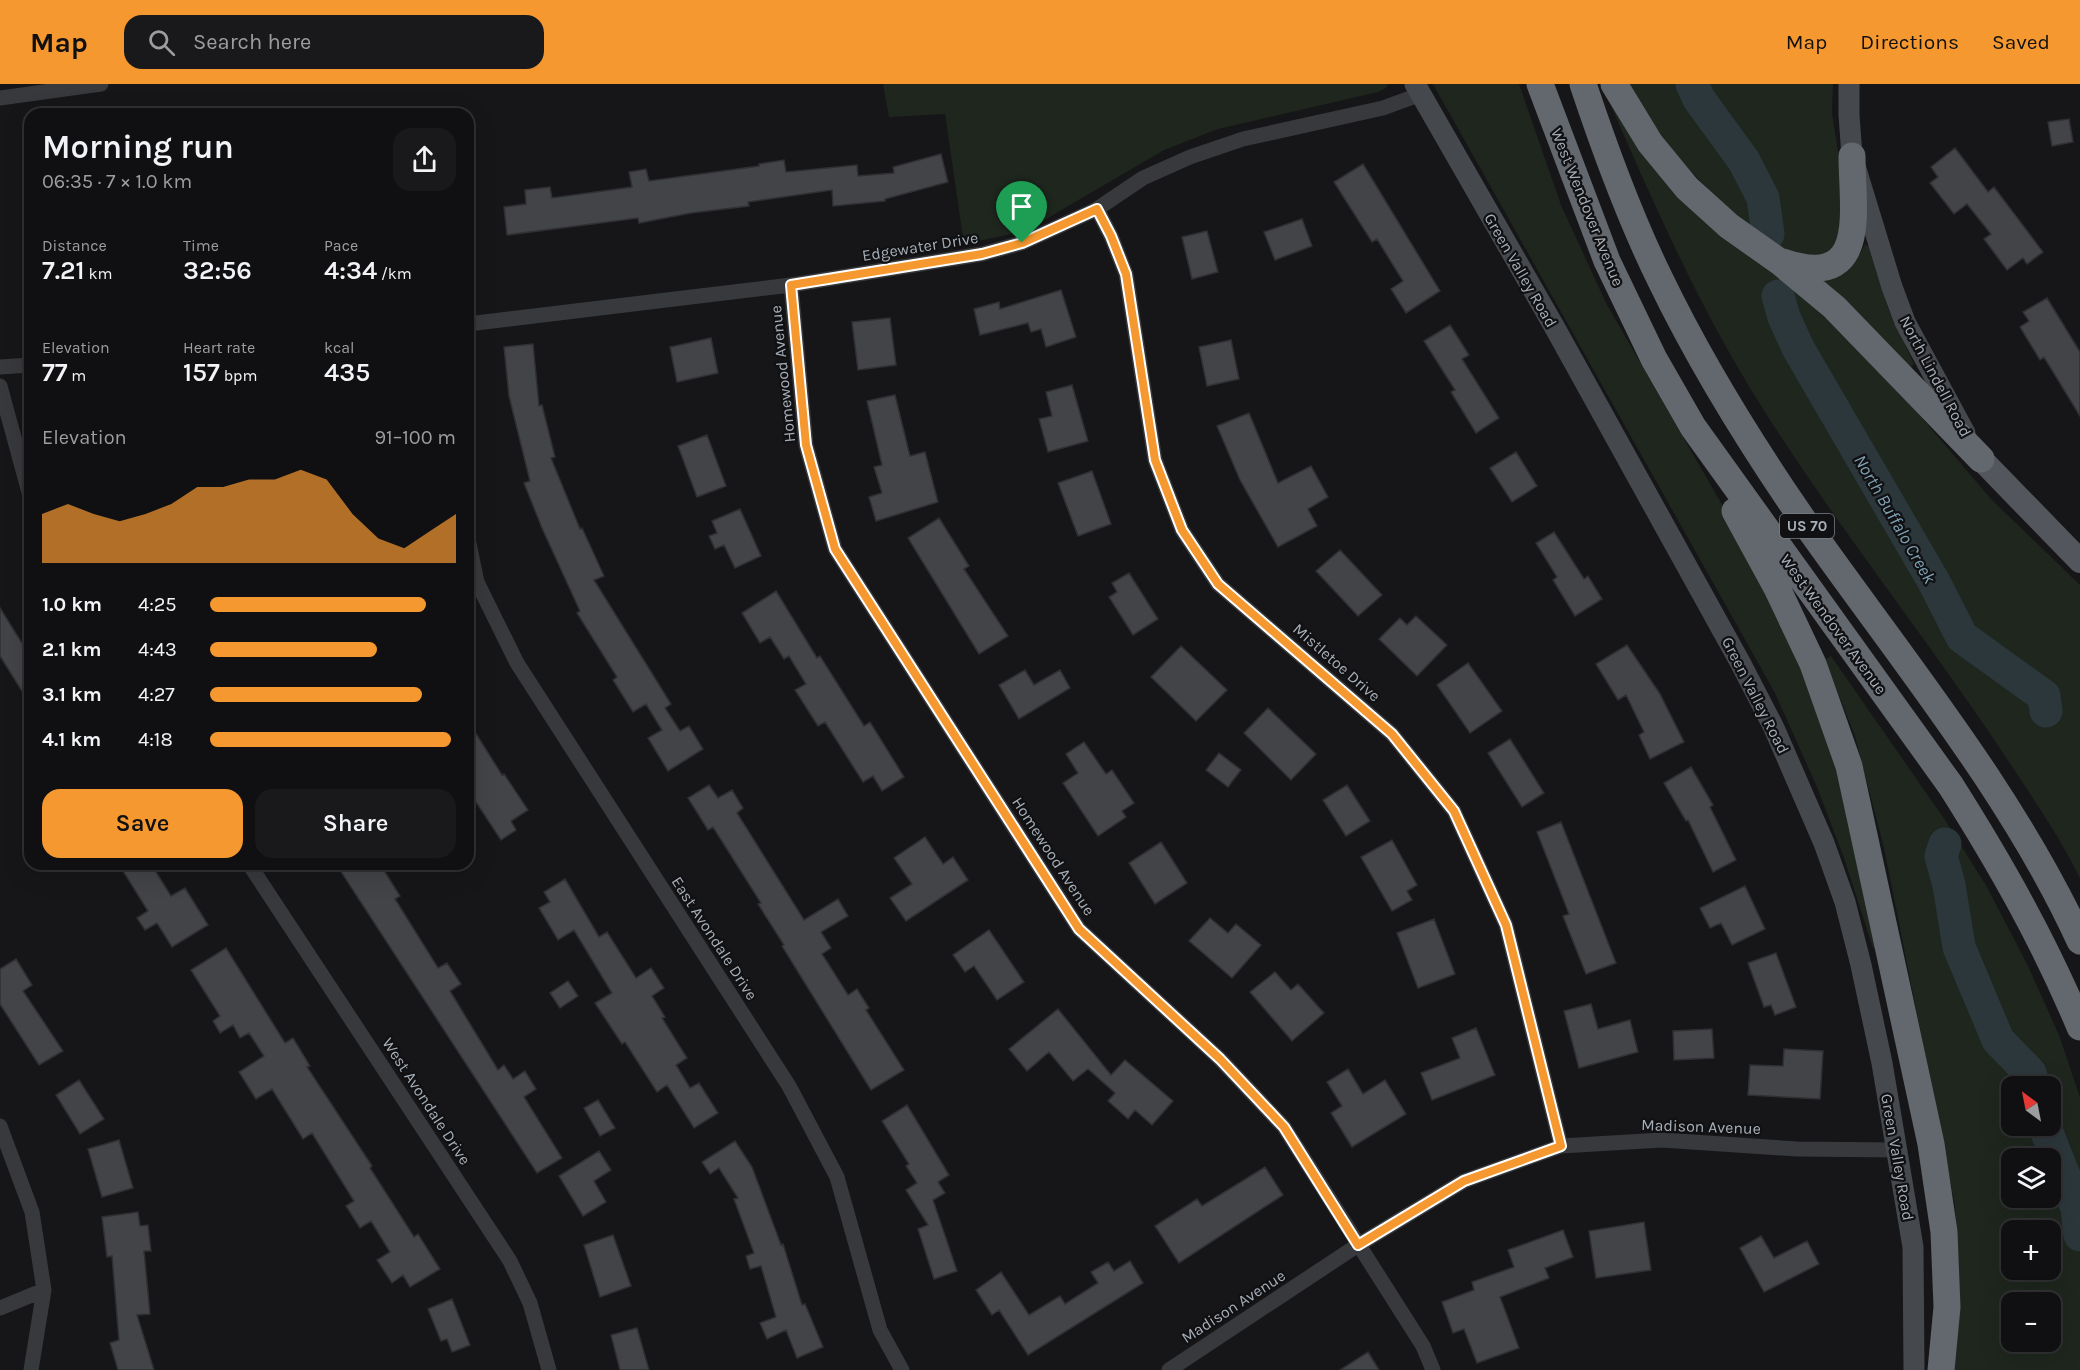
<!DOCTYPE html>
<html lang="en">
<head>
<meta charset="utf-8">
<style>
  :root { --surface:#101012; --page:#19191b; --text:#f1f3f6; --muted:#9c9d9f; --line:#303032; --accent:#f69830 }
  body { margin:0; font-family:Karla,sans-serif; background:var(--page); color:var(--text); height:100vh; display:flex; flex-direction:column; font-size:22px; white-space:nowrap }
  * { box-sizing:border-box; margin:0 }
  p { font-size:20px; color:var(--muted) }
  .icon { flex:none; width:33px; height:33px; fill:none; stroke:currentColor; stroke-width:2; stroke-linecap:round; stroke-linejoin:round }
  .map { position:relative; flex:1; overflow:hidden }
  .details { position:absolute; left:24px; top:24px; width:450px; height:762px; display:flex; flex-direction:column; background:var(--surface); border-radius:18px; box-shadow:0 6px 24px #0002,0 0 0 2px var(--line) }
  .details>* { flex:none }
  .needle { width:39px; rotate:328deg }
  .buttons { position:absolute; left:2001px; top:992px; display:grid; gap:12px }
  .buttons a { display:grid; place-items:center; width:60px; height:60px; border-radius:12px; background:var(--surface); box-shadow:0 6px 24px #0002,0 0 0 2px var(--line); font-size:30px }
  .pin { position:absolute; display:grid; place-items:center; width:51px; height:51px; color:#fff; margin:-62px -26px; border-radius:50% 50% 50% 0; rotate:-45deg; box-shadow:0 0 6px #0007 }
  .pin .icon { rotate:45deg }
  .round { display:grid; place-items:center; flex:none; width:63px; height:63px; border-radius:18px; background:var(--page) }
  .summary { display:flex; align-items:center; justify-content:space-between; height:102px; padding:0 18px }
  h1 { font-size:33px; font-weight:600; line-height:45px }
  .stats { display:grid; grid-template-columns:repeat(3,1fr); gap:9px; height:102px; padding:6px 18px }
  .stats div { display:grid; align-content:center }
  .stats b { font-size:26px; font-weight:600 }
  .stats small { font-size:16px; font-weight:400 }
  .stats p { font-size:16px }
  .chart { height:168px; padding:12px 18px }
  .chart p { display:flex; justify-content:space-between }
  .chart svg { width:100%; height:108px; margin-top:6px; fill:var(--accent); opacity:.7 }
  .button { display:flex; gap:12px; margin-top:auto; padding:12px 18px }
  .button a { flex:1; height:69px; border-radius:18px; background:var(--accent); color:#111; font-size:24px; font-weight:600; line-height:69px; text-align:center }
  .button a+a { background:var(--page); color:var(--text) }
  ul { padding:0 18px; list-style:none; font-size:20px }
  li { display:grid; grid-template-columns:96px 72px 1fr; align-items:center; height:45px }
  li i { height:15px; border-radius:8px; background:var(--accent) }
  header { display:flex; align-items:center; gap:36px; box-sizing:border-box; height:84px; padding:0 30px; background:var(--accent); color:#111 }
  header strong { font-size:28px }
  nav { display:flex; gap:33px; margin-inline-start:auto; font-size:21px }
  .search { width:420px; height:54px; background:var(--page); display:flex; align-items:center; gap:15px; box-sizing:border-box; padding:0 21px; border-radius:18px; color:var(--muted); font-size:22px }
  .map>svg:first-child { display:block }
</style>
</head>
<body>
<header>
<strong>Map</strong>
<div class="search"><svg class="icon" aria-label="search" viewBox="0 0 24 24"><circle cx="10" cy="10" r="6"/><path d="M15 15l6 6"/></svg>Search here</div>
<nav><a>Map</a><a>Directions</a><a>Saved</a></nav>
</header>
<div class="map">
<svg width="2080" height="1286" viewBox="0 0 2080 1286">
  <rect width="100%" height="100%" fill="#161618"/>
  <path fill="#1e261e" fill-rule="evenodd" d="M 883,0 L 1388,0 L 1386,4 L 1378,8 L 1218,45 L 1164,66 L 1046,135 L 1007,151 L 964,160 L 945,30 L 889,33 Z
    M 1433,0 L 1519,0 L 1561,121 L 1606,219 L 1744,459 L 1828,646 L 1879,864 L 1873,864 L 1844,774 L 1817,703 L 1775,609 Z
    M 1627,0 L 1833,0 L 1832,29 L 1848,131 C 1847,145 1841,152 1833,163 C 1823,174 1799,174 1786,167 C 1750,147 1717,115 1689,85 C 1665,59 1645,29 1627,0 Z
    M 1606,10 L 1815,220 L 1916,327 L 1991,415 L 2080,501 L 2080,794 C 2058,750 2030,710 2003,669 C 1926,553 1839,445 1765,328 C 1701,228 1653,119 1606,10 Z
    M 1865,160 L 1870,163 L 1888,224 L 1914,280 L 1910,283 L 1865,236 L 1821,196 C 1842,186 1855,183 1865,160 Z
    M 1831,572 L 1945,736 L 1987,803 L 2028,882 L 2059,951 L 2080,1013 L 2080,1286 L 1954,1286 L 1959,1184 L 1955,1121 L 1884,764 L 1855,652 L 1825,576 ZM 2012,1002 L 2050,1002 L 2050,1041 L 2012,1041 ZM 2012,1074 L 2050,1074 L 2050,1113 L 2012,1113 ZM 2012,1146 L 2050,1146 L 2050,1185 L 2012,1185 ZM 2012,1218 L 2050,1218 L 2050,1257 L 2012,1257 Z"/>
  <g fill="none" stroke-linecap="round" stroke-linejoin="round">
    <path stroke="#2c373c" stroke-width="33" d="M 1692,0 L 1699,15 L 1744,77 L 1763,114 L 1768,150
      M 1778,212 L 1784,233 L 1798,264 L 1934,498 L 1962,553 L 2044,612 L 2046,627
      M 1945,760 L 1941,772 L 1949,801 L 1959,863 L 1998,956 L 2030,989 L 2034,1002
      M 2044,1041 L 2077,1124 L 2080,1151"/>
  </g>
  <path fill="#424448" stroke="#303034" stroke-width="1.5" d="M 2069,35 L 2073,58 L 2052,62 L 2048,38 Z
    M 1955,64 L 1988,108 L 1994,103 L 2043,168 L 2027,180 L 2023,174 L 2007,186 L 1984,155 L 1991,150 L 1967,120 L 1954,130 L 1930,99 L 1938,93 L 1931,83 Z
    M 941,70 L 948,98 L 885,115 L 885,117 L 833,122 L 832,106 L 748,118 L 749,122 L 691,129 L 639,139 L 638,134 L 507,151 L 504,123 L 526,120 L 525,106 L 550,103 L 552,114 L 632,103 L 629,88 L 646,85 L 649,97 L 759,82 L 759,80 L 784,76 L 786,88 L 857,81 L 858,92 L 894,89 L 893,83 Z
    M 1363,80 L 1440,207 L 1406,229 L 1391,205 L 1403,197 L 1377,155 L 1372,158 L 1334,98 Z
    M 1302,135 L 1312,162 L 1275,176 L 1264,148 Z
    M 1207,147 L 1218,188 L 1192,195 L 1182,153 Z
    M 1061,206 L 1076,253 L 1046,263 L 1041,245 L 1031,248 L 1028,239 L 980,251 L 974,225 L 999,218 L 1000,225 Z
    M 2047,214 L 2080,268 L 2080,332 L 2044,273 L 2040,276 L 2020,243 L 2029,237 L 2023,228 Z
    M 890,234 L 896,281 L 858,286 L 852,238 Z
    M 1450,241 L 1469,271 L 1462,275 L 1499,334 L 1476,349 L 1451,308 L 1455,306 L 1424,257 Z
    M 711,254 L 718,289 L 677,298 L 670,263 Z
    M 1231,256 L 1239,295 L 1207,302 L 1199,263 Z
    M 533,260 L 539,322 L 542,321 L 555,373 L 551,374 L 580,445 L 582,444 L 604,492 L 594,496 L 671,620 L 665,624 L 680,647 L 689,642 L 703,665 L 668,687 L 648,654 L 662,646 L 646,620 L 633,628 L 613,596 L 617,593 L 577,529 L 580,527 L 542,444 L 524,399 L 530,397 L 509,312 L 504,263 Z
    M 1072,301 L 1088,357 L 1048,368 L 1039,335 L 1052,332 L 1046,308 Z
    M 895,311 L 910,372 L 925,368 L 938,418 L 876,437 L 869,413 L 882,409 L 874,383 L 882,381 L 867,317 Z
    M 1249,329 L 1278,399 L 1311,382 L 1328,413 L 1308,425 L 1317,442 L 1278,463 L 1240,396 L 1217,342 Z
    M 707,351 L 726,402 L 697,413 L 678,362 Z
    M 1516,368 L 1537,402 L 1512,418 L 1490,384 Z
    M 1092,387 L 1111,440 L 1078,452 L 1058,399 Z
    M 740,425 L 761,472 L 735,484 L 724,461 L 715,465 L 709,452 L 717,449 L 712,437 Z
    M 939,434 L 969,482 L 964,485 L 1008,552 L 979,570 L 908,454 Z
    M 1554,448 L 1584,495 L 1588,492 L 1602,515 L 1575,532 L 1553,496 L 1557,493 L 1536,459 Z
    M 1340,466 L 1382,511 L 1358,532 L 1316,487 Z
    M 1129,489 L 1158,535 L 1133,551 L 1109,513 L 1117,508 L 1112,499 Z
    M 776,507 L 817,574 L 820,572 L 864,642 L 870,638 L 904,693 L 882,707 L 873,692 L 863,698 L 825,638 L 818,642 L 795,606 L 806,600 L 789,572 L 784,575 L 770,553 L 760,559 L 742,529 Z
    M 0,524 L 30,572 L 30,620 L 0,572 Z
    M 1416,532 L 1447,561 L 1417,592 L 1379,555 L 1400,534 L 1407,541 Z
    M 1627,561 L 1660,610 L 1684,658 L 1650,675 L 1639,651 L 1644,648 L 1626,611 L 1618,616 L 1596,580 Z
    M 1181,562 L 1227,606 L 1196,637 L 1151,593 Z
    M 1468,579 L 1502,627 L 1470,649 L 1437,601 Z
    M 1025,586 L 1034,601 L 1060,586 L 1070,604 L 1019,635 L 999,601 Z
    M 1268,624 L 1316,670 L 1291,696 L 1244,649 Z
    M 468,637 L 502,691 L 504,690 L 528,726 L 511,737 L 516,746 L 501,756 L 468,706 Z
    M 1510,655 L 1544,709 L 1522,723 L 1488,669 Z
    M 1084,658 L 1106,690 L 1112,686 L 1134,719 L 1122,727 L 1126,733 L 1098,752 L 1063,699 L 1078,689 L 1066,670 Z
    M 1219,669 L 1241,686 L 1228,703 L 1206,686 Z
    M 1691,683 L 1713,721 L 1710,723 L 1736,776 L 1713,788 L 1688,736 L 1686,737 L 1664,699 Z
    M 709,701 L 718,714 L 732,706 L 743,724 L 737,729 L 804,836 L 838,815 L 848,832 L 821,848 L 831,864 L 822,870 L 848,911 L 857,905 L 869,924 L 866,926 L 904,986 L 871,1006 L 782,862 L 784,861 L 758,820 L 761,819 L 713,743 L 708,746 L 688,714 Z
    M 1347,701 L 1370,737 L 1346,752 L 1323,716 Z
    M 1561,738 L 1616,879 L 1586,890 L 1563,832 L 1569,830 L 1537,748 Z
    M 925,753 L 943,780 L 953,773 L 968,796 L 906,837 L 890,814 L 912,800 L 894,774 Z
    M 1392,756 L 1417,801 L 1407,807 L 1412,816 L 1392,827 L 1361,773 Z
    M 1161,758 L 1187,799 L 1155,820 L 1129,779 Z
    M 134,780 L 151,780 L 171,812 L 185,804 L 208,841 L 172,863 L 157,839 L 145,846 L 137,834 L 148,827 L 123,787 Z
    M 336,780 L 380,780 L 400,812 L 395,815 L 438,884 L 447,879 L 461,900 L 450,907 L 498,986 L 504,981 L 513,995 L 525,987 L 536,1005 L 524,1013 L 562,1074 L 537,1089 Z
    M 565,795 L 599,853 L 607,848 L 636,894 L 651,884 L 664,904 L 652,912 L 665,933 L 662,934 L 687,974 L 676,981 L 690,1004 L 699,999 L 718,1029 L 694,1044 L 667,1001 L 657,1008 L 625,958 L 622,960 L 595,919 L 612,909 L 574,846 L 558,856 L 539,824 L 550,818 L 544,808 Z
    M 1745,802 L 1765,845 L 1732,861 L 1721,839 L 1710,844 L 1700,824 Z
    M 1210,834 L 1228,849 L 1236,840 L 1261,861 L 1232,894 L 1189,857 Z
    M 1434,835 L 1455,890 L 1418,904 L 1397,849 Z
    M 989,846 L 1024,898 L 997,916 L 974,882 L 965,888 L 953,871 Z
    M 226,864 L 285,959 L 293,954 L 310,982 L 307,983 L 372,1082 L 370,1084 L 414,1153 L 418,1150 L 440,1185 L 410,1203 L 403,1191 L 392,1199 L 377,1176 L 390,1168 L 371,1137 L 360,1144 L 346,1122 L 354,1117 L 312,1049 L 303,1055 L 272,1005 L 256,1015 L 239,988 L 264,972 L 249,949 L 240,954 L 233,941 L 220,949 L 213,937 L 220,932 L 191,886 Z
    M 1776,869 L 1796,923 L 1775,931 L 1771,921 L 1764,923 L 1748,879 Z
    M 16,875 L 32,901 L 23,907 L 63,967 L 39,981 L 0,920 L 0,885 Z
    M 1275,888 L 1291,906 L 1298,900 L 1324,929 L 1292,957 L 1250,908 Z
    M 568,897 L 578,912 L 560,924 L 550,909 Z
    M 1591,920 L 1598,945 L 1630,936 L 1638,968 L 1579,984 L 1564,927 Z
    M 1058,925 L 1111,991 L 1125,976 L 1173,1017 L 1152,1041 L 1135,1026 L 1128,1035 L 1108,1017 L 1115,1009 L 1088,985 L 1073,997 L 1049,968 L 1027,987 L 1009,965 Z
    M 1476,944 L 1495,991 L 1432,1016 L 1421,989 L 1460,974 L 1452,954 Z
    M 1712,945 L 1714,974 L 1674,976 L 1673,947 Z
    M 1784,965 L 1823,967 L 1820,1015 L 1748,1011 L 1750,981 L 1783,982 Z
    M 1348,985 L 1363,1010 L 1385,996 L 1406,1030 L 1352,1063 L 1331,1029 L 1342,1022 L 1327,998 Z
    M 79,996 L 104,1035 L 80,1050 L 56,1011 Z
    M 598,1016 L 615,1044 L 600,1052 L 584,1024 Z
    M 907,1021 L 949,1091 L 938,1098 L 945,1109 L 933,1116 L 957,1187 L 934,1195 L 918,1145 L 928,1141 L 906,1106 L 917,1099 L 906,1082 L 909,1080 L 882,1037 Z
    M 119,1056 L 133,1104 L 102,1113 L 88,1065 Z
    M 735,1057 L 752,1083 L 781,1161 L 783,1160 L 802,1221 L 805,1220 L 823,1263 L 797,1274 L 786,1246 L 767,1255 L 760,1239 L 776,1233 L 761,1182 L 750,1185 L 746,1172 L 754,1169 L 734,1115 L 738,1114 L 719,1084 L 710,1090 L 702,1078 Z
    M 599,1067 L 611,1086 L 594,1097 L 606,1118 L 583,1132 L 559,1092 Z
    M 1265,1083 L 1283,1111 L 1179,1179 L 1155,1142 L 1197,1115 L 1202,1122 Z
    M 138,1128 L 140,1142 L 148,1141 L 151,1167 L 144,1167 L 150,1230 L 137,1231 L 154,1286 L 118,1286 L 110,1259 L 119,1256 L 112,1172 L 107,1173 L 102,1133 Z
    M 1644,1138 L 1651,1186 L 1596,1194 L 1589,1147 Z
    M 1563,1146 L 1573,1173 L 1545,1184 L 1549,1194 L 1500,1213 L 1519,1264 L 1477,1279 L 1464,1245 L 1453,1249 L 1442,1218 L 1474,1206 L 1472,1198 L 1514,1183 L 1508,1166 Z
    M 613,1151 L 631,1202 L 600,1213 L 584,1161 Z
    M 1761,1152 L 1774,1174 L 1807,1157 L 1819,1180 L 1764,1208 L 1740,1164 Z
    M 1130,1177 L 1143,1199 L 1028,1271 L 999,1226 L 992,1231 L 976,1206 L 1001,1188 L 1029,1231 L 1060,1212 L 1065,1220 L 1098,1199 L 1091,1188 L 1108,1178 L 1114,1187 Z
    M 452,1215 L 470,1261 L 452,1268 L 447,1255 L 441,1257 L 428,1225 Z
    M 637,1244 L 649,1286 L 620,1286 L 611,1251 Z
    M 1368,1268 L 1379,1286 L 1340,1286 Z"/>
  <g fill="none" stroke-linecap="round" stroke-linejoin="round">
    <path stroke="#37393d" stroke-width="15" d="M 0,14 L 101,0
      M 1097,125 L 1111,152 L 1126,190 L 1155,376 L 1182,446 L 1218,500 L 1392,650 L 1454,727 L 1506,841 L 1561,1062
      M 791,201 L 806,361 L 835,465 L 1079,845 L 1220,975 L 1284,1043 L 1423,1262 L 1433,1286
      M 468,240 L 791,201 L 982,170 L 1022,159 L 1097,125 L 1143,94 L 1190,73 L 1243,55 L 1383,24 L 1421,10
      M 0,283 L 30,281
      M 0,302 L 30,412
      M 468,455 L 477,498 L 517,579 L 789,1002 L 837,1093 L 880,1246 L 902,1286
      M 249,780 L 510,1177 L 530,1219 L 549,1286
      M 0,1042 L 32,1128 L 44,1206 L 31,1286
      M 0,1224 L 44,1206
      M 1169,1286 L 1358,1161 L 1464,1097 L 1561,1062 L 1662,1056 L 1797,1065 L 1897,1066"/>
    <path stroke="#45484d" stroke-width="21" d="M 1415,0 L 1555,244 L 1741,580 L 1774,644 L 1824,759 L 1845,818 L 1861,881 L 1882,979 L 1913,1163 L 1914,1286
      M 1849,0 L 1849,31 L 1852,72 L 1892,203 L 1905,238 L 1965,349"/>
    <path stroke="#53565c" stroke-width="24" d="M 1981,375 L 2080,477"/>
    <path stroke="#63676e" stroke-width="27" d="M 1540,0 L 1607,177 L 1654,275 L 1693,343 L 1951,702 C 2001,781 2044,857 2080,943
      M 1583,0 C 1605,66 1629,132 1660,195 C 1701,280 1752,362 1806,440 C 1899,572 2013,710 2080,857
      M 1614,0 L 1650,59 L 1687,104 L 1729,142 L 1780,178 L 1834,223 L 1981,375
      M 1783,178 C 1870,207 1852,127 1852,72
      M 1735,427 L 1777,504 L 1813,580 L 1849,682 L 1931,1060 L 1944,1148 L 1947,1223 L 1941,1286"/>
  </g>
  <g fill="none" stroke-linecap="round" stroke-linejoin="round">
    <defs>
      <path id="route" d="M 1097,125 L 1111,152 L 1126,190 L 1155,376 L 1182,446 L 1218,500 L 1392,650 L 1454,727 L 1506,841 L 1561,1062 L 1464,1097 L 1358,1161 L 1284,1043 L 1220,975 L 1079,845 L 835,465 L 806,361 L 791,201 L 982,170 L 1022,159 Z"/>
    </defs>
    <use href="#route" stroke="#fff" stroke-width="12"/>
    <use href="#route" stroke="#f69830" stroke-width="8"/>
  </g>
  <g text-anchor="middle" stroke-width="4.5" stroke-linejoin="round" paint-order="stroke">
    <rect fill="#111113" stroke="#7a8086" stroke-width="1.5" x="1780" y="430" width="54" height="24" rx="4.5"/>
    <g font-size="15" font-weight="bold" fill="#a7afb8">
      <text x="1807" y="447">US 70</text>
    </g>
    <g font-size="16" fill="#a7afb8" stroke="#111113">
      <text transform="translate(1588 123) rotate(68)" y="6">West Wendover Avenue</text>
      <text transform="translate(920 162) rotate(-9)" y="6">Edgewater Drive</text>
      <text transform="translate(1521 186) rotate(60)" y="6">Green Valley Road</text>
      <text transform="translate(782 290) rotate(-96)" y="6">Homewood Avenue</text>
      <text transform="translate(1936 292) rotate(62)" y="6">North Lindell Road</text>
      <text transform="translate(1834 540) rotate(54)" y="6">West Wendover Avenue</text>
      <text transform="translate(1337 578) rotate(41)" y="6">Mistletoe Drive</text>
      <text transform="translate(1756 611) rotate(63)" y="6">Green Valley Road</text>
      <text transform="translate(1054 772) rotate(57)" y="6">Homewood Avenue</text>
      <text transform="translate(715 854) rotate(57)" y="6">East Avondale Drive</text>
      <text transform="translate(427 1017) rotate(57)" y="6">West Avondale Drive</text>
      <text transform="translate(1701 1042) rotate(2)" y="6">Madison Avenue</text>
      <text transform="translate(1898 1073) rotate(80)" y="6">Green Valley Road</text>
      <text transform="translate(1233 1222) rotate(-33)" y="6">Madison Avenue</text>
    </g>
    <g font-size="18" font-style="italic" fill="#7ea2b4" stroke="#111113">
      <text transform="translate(1895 435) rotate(60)" y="6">North Buffalo Creek</text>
    </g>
  </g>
</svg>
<div class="buttons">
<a><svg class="needle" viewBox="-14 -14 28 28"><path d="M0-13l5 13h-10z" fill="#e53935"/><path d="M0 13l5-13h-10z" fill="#9c9d9f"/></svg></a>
<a><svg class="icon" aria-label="layers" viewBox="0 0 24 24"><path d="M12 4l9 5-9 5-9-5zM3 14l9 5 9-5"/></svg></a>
<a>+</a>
<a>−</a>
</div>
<div class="pin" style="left:1022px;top:159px;background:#1e9e55"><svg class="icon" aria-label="arrive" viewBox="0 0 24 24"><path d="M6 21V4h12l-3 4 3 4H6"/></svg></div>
<section class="details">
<div class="summary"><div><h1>Morning run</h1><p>06:35 · 7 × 1.0 km</p></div><a class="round"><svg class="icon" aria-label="share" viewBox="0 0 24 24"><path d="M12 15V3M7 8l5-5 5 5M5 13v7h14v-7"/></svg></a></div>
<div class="stats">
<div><p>Distance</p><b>7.21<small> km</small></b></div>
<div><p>Time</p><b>32:56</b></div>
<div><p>Pace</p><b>4:34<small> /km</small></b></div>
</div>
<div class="stats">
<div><p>Elevation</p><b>77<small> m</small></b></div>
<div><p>Heart rate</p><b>157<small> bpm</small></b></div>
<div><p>kcal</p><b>435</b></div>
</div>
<div class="chart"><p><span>Elevation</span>91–100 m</p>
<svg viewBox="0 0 160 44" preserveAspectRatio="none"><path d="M0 44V24L10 20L20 24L30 27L40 24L50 20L60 13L70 13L80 10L90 10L100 6L110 10L120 24L130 34L140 38L150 31L160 24V44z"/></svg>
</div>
<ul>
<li><b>1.0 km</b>4:25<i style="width:88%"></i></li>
<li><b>2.1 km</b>4:43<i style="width:68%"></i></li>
<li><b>3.1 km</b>4:27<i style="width:86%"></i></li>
<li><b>4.1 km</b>4:18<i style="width:98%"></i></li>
</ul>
<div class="button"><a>Save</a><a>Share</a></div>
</section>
</div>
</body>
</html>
